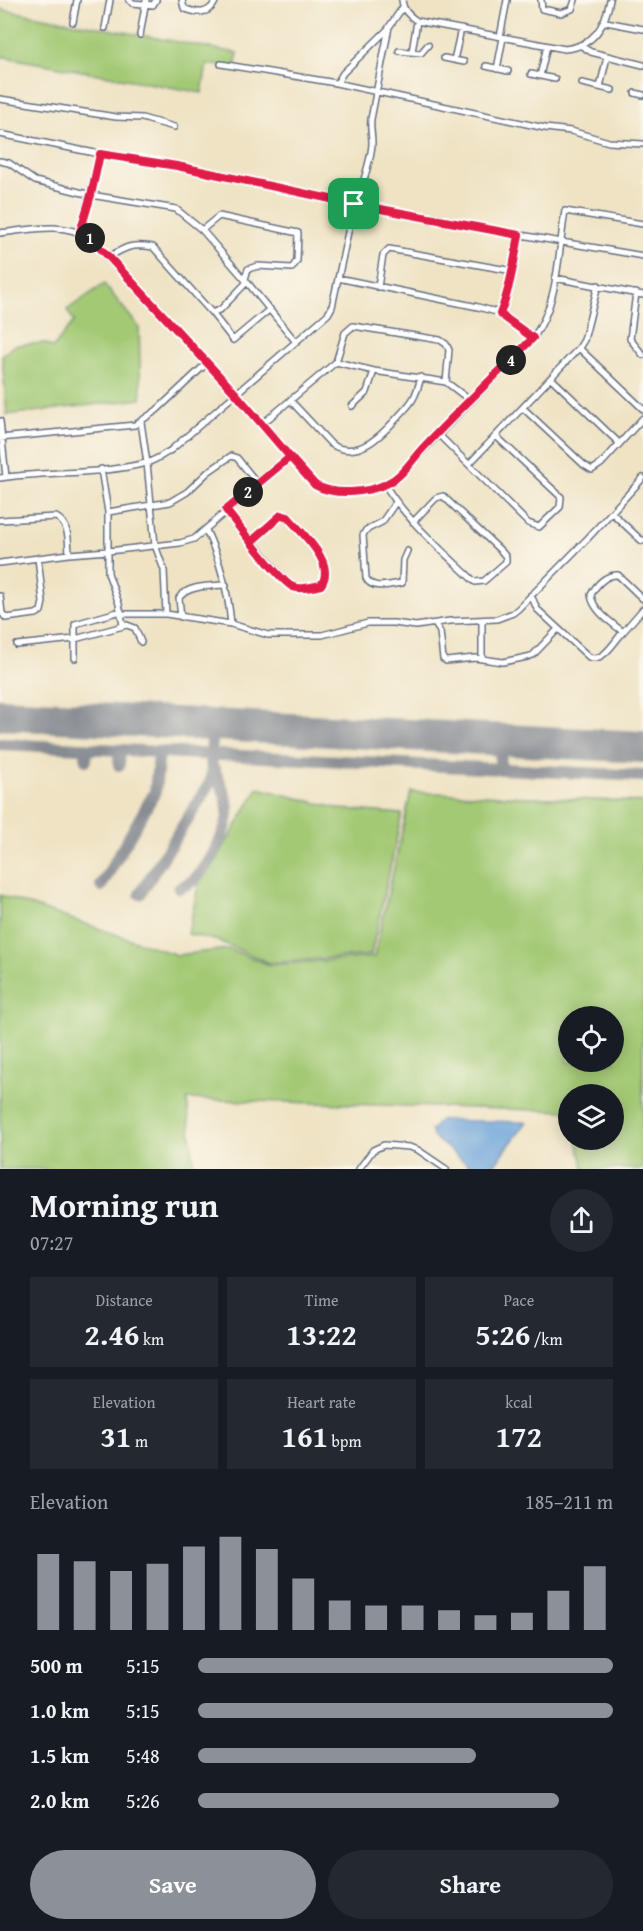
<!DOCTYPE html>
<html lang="en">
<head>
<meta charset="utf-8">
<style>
  :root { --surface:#171b24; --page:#242831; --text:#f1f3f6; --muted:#9ea1a6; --accent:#8c9099 }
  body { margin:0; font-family:"Gentium Book Plus",serif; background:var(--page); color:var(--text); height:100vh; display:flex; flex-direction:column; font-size:22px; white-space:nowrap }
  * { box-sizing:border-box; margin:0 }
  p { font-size:20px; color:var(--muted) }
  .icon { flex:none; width:33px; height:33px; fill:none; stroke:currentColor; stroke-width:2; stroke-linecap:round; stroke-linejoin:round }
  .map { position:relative; height:1169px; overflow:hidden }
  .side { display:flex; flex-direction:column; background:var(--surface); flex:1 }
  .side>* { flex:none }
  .controls { position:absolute; left:558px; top:1006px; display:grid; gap:12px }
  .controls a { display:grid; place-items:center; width:66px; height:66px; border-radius:50%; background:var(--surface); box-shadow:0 3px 15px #0003; font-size:30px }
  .pin { position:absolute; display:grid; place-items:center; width:51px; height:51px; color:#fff; margin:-26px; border-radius:12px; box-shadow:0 3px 9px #0006 }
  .km { position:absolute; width:30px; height:30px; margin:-15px; border-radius:50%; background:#222; color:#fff; font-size:16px; line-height:30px; text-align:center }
  .round { display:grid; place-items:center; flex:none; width:63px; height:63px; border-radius:32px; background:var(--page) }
  .overview { display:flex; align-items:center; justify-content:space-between; height:102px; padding:0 30px }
  h1 { font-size:33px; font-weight:800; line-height:45px }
  .stats { display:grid; grid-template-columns:repeat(3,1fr); gap:9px; height:102px; padding:6px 30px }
  .stats div { display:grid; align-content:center; border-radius:0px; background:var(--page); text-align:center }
  .stats b { font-size:30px; font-weight:800 }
  .stats small { font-size:16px; font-weight:400 }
  .stats p { font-size:16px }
  .chart { height:168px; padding:12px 30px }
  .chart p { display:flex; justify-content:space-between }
  .chart svg { width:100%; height:108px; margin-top:6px; stroke:var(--accent); stroke-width:6 }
  .action { display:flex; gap:12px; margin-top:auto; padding:12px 30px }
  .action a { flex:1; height:69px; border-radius:36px; background:var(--accent); color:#fff; font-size:24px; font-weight:800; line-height:69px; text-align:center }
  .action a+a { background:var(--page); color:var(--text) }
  ul { padding:0 30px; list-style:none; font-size:20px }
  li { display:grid; grid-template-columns:96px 72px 1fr; align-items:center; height:45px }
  li i { height:15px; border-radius:8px; background:var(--accent) }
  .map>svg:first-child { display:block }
</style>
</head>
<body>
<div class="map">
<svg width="643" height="1169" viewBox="0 0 643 1169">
  <rect width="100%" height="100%" fill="#fbf7ec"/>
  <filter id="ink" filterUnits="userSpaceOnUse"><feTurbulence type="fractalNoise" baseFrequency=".0167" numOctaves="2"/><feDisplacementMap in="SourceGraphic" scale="12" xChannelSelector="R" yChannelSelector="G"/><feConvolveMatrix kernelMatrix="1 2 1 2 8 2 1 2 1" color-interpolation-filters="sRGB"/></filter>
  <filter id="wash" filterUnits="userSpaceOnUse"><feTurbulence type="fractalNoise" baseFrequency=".008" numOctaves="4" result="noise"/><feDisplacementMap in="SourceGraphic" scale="24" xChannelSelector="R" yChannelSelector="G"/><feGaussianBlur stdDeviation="1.35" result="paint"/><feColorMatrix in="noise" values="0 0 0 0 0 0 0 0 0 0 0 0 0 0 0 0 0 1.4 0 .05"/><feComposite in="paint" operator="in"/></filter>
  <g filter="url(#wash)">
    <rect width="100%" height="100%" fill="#efe3c4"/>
    <path fill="#a3c974" stroke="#5f7c69" stroke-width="1.5" fill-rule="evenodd" d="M 0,9 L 238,53 L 235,68 L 207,64 L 202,93 L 0,56 Z
      M 104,284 L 139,327 L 141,399 L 7,415 L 2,355 L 16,345 L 45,343 L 53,348 L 74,321 L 67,310 Z
      M 258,788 L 341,809 L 402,814 L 371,955 L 269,963 L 219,941 L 188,934 L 199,881 L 214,864 Z
      M 411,792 L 643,802 L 643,1169 L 584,1169 L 577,1140 L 614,1140 L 614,1095 L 568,1095 L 568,1111 L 187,1099 L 194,1169 L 0,1169 L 0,895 L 177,955 L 229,949 L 270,965 L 374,957 ZM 568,1017 L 614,1017 L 614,1062 L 568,1062 Z"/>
    <path fill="#6aa2d9" stroke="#42689c" stroke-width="1.5" d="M 440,1120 L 527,1122 L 491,1169 L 474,1169 L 433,1137 L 431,1131 Z"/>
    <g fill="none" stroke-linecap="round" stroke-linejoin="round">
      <path stroke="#858991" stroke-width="12" d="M 0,715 L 0,725
        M 0,744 L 643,776
        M 86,760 L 87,748
        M 119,765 L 120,750
        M 499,769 L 503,740
        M 101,886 L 155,792 L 159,752
        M 179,888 C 185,885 191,883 195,879 C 209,866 230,827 228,808 C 227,795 219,781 214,769
        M 140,894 L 210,783 L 212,775 L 211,754 L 213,726"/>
      <path stroke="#858991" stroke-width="32" d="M 0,714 L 643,747"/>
    </g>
  </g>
  <g filter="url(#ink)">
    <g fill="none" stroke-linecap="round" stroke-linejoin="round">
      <defs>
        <path id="minor" d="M 129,0 L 133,3 L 153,5 L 156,0
          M 182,0 L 184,8 C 197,14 210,15 216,0
          M 402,0 C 403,10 408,15 417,21 L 565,49 C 594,46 605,26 610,0
          M 541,0 L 542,9 L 561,13 L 572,9 L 575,0
          M 73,22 L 77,0
          M 606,22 L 643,29
          M 105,28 L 110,0
          M 140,35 L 146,0
          M 500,37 L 507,0
          M 580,45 L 591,52 L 643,65
          M 399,51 L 421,53 L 428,45
          M 412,52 L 417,21
          M 444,58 L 464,62
          M 454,60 L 461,29
          M 221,64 L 336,83 L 545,128 L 571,131 L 609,142 L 643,144
          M 486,66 L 508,71
          M 497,69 L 503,38
          M 531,74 L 555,79
          M 540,76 L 547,46
          M 337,83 L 343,73 L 388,29
          M 582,83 L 612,90
          M 600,87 L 607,57
          M 635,93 L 643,95
          M 0,99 L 116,117 L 142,118 L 174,127
          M 0,134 L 100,154 L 177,166 L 429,219 L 643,256
          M 0,161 L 9,163 L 35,181 L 91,195 L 176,209 L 202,230 L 247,282 L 296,342
          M 202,230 L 219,216 L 298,233 L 297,261 L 292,268 L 258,266 L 248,269 L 245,279
          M 80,232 L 100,154
          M 0,233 C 29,230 64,221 90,238 L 236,394 L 315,485 C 337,498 373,492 394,480 L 533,338 C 559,303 558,253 565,211 L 643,224
          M 109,257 C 127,246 132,244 153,247 L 212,313 L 221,309 L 247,282
          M 338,278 L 478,307 L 500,313 L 533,338
          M 555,278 L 643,295
          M 378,287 L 383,255 L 389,249 L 513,271
          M 636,293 L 630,339 L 643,355
          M 212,313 L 233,340 L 270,309
          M 500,313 C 510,288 515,262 519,235
          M 579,348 L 643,409
          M 336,362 L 345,333 L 353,326 L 440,340 L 446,344 L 449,350 L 446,382
          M 551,378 L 619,443
          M 290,400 L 331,444 C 357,461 381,436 398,417 C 403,411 409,406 413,399 C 417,392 419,385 421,377
          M 352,406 L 367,392 L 374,371
          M 523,408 L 584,465 L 592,470 L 601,464 L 643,418
          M 0,421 L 6,477
          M 141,422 L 147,463 L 155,545 L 164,570 L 166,614
          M 262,424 L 336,362 L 374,371 L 446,382 L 471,401
          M 438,434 L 528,523 L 539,527 L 560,507 L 561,497 L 496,436
          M 0,438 L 135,425 L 157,410 L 207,363
          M 470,463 L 579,348 L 584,340 L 598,285
          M 0,478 C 48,471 99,475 146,463 C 155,461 163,455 171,450 L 328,314 L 332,307 L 354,204 C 361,194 372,154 372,143 C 372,134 370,128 371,119 L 389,27 L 403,7
          M 385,485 C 408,522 443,551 475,582 L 484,581 L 506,562 L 506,557 L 502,552 L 443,496 L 436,498 L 413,522
          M 396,502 L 382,522 L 366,530 L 363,535 L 366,578 C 372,591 390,584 402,583 L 403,560 L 407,551
          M 226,510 L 289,585 C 297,589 306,588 316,586 C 329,584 325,563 320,554 C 312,541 297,527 286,516 L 281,515 L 251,542
          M 108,512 L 170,502 L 187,492 L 208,472 L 231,456 L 237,458 L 258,484
          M 612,513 L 642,541 L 643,540
          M 0,520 L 56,517 C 70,525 68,540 69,554
          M 206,530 C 220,560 228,590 231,624
          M 0,563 L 69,554 L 108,551 L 108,512 L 101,469
          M 531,595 L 537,609 L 589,657 C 603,663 614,642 623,632 C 611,622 593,611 591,595 C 596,585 606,574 618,575 L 643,599
          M 0,596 L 2,613 L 6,618 L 36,614 L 41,611 L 43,602 L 38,558
          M 122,614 L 166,614 L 231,624 L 268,635 L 322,635 L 368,623 L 394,623 L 416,626 L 450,621 L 497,619 L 513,613 L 518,609 L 588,538 L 643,478
          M 181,617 L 179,598 C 187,585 212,586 226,585
          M 435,624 L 440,632 L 443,659 L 446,661 L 475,658 L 503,662 L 527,657 L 533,655 L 558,629
          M 123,625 L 119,604 L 108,573 L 108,551 L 180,543 L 194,539 L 290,457
          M 623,632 L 643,609
          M 17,645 L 75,639 L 127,625 L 135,628 L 141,642
          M 75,658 L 75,624 L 121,611
          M 482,659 L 482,620
          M 359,1169 L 373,1150 L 384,1145 L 409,1147 L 418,1150 L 446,1169"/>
      </defs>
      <use href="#minor" stroke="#656e82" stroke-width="8"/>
      <use href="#minor" stroke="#fff" stroke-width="5"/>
    </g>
  </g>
  <g fill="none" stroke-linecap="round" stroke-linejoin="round" filter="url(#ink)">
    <defs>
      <path id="route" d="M 354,204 L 177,166 L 100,154 L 91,195 L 80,232 L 90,238 L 109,257 L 236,394 L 290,457 L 226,510 C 237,524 279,581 293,587 C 300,590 313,587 321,585 C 337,563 301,533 288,517 L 281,515 L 251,542 L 226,510 L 290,457 L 315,485 C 334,496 367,493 386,484 C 402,477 411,461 422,449 C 457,411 496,375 533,338 L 500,314 C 510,288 514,262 519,235 L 354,204"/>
    </defs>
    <use href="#route" stroke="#fff" stroke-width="12"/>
    <use href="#route" stroke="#e11d48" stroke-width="8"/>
  </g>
</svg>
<div class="controls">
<a><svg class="icon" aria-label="locate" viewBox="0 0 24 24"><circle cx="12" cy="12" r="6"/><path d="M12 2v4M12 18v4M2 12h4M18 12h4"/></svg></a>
<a><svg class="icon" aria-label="layers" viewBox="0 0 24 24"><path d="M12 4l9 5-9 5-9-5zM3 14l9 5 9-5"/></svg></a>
</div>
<div class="pin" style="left:354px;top:204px;background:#1e9e55"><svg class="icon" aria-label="arrive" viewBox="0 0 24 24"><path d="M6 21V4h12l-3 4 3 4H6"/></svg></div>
<b class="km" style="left:90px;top:238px">1</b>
<b class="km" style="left:248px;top:492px">2</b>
<b class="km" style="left:511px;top:360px">4</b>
</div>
<section class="side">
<div class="overview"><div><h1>Morning run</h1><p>07:27</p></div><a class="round"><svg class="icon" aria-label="share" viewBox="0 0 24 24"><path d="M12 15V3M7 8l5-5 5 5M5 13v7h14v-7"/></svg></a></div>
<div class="stats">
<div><p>Distance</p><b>2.46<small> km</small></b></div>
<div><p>Time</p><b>13:22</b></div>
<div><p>Pace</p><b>5:26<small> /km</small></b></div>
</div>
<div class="stats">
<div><p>Elevation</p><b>31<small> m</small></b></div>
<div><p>Heart rate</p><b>161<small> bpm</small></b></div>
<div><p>kcal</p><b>172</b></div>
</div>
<div class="chart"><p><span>Elevation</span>185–211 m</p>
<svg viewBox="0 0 160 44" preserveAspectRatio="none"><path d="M5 44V13M15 44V16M25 44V20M35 44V17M45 44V10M55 44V6M65 44V11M75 44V23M85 44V32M95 44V34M105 44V34M115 44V36M125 44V38M135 44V37M145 44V28M155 44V18"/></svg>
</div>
<ul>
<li><b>500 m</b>5:15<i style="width:100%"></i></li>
<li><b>1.0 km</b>5:15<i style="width:100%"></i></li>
<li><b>1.5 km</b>5:48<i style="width:67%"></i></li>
<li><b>2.0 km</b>5:26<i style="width:87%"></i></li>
</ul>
<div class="action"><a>Save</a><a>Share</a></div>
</section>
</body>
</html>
